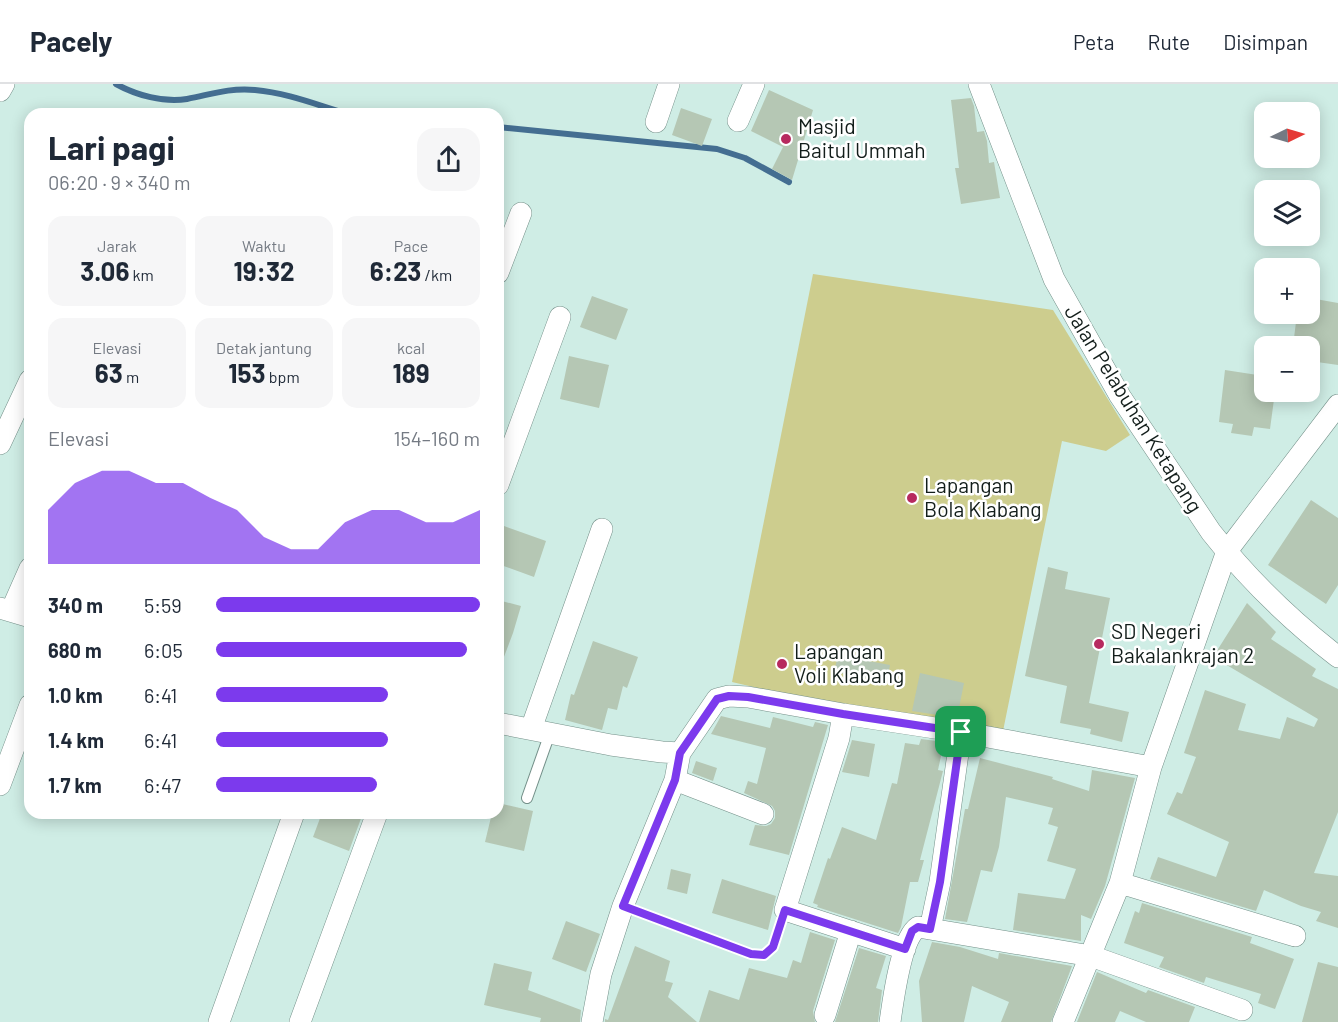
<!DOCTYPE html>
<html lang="id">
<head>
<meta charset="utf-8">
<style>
  :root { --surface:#fff; --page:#f6f6f7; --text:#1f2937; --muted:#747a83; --line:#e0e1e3; --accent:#7c3aed }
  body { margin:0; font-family:Barlow,sans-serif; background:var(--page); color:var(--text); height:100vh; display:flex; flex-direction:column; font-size:22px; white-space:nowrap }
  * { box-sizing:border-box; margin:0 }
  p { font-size:20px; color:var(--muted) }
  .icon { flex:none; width:33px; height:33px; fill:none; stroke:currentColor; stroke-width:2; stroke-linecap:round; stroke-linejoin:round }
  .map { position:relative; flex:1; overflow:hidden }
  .panel { position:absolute; left:24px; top:24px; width:480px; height:711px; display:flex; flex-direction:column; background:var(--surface); border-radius:18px; box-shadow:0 3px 15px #0003 }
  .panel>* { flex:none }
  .needle { width:39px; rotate:85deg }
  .fabs { position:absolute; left:1254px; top:18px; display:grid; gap:12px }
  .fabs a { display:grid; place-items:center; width:66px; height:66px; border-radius:12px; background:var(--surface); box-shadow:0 3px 15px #0003; font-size:30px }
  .pin { position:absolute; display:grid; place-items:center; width:51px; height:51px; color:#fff; margin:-26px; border-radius:12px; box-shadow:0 3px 9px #0006 }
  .round { display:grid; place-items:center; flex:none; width:63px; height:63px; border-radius:18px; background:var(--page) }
  .head { display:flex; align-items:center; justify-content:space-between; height:102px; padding:0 24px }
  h1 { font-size:33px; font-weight:700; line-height:45px }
  .metrics { display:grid; grid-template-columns:repeat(3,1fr); gap:9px; height:102px; padding:6px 24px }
  .metrics div { display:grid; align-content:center; border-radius:15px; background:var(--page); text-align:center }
  .metrics b { font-size:26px; font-weight:700 }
  .metrics small { font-size:16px; font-weight:400 }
  .metrics p { font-size:16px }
  .chart { height:168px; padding:12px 24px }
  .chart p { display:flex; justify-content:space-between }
  .chart svg { width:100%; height:108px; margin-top:6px; fill:var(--accent); opacity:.7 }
  ul { padding:0 24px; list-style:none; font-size:20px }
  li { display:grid; grid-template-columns:96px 72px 1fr; align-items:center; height:45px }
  li i { height:15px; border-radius:8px; background:var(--accent) }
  header { display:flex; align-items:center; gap:36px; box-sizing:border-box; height:84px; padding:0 30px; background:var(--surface); border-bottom:2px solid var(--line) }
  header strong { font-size:28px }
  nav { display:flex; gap:33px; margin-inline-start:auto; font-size:21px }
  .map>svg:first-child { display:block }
</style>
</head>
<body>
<header>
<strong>Pacely</strong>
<nav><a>Peta</a><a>Rute</a><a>Disimpan</a></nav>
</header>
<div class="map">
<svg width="1338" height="938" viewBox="0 0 1338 938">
  <rect width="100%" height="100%" fill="#cfede5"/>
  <path fill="#cdcd8e" d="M 813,190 L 1053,226 L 1130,351 L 1106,367 L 1062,357 L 1003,647 L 814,617 L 732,598 Z"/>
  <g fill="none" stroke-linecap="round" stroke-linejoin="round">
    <path stroke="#446e91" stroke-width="6" d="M 116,0 C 136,11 164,19 187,15 C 213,10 227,4 255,6 C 288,9 317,21 348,30
      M 498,43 L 717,65 L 745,74 L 789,98"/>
  </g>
  <path fill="#b5c7b4" d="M 769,6 L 813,26 L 792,96 L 772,85 L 783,63 L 751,47 Z
    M 971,14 L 974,22 L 977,48 L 984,47 L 987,57 L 989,79 L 994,78 L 1000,114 L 961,120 L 955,84 L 959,84 L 951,16 Z
    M 681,24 L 712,35 L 702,62 L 672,51 Z
    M 592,212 L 628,225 L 616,256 L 580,243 Z
    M 1310,214 L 1338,219 L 1338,281 L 1310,277 L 1310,262 L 1293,262 L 1297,230 L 1310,230 Z
    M 569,272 L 609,281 L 599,324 L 560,315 Z
    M 1225,286 L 1264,292 L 1264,308 L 1275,308 L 1270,345 L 1254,343 L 1252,352 L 1231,349 L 1233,340 L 1219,338 Z
    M 1311,416 L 1338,434 L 1338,501 L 1326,520 L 1268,481 Z
    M 504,442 L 546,457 L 534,493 L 498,480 L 498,460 Z
    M 1048,483 L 1068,488 L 1065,505 L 1110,514 L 1089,619 L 1129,628 L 1122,658 L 1090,650 L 1091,645 L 1060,639 L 1067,602 L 1025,592 Z
    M 498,516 L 521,522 L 513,549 L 499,586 Z
    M 1247,519 L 1276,548 L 1271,555 L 1316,585 L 1312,592 L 1338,605 L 1338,728 L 1314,789 L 1338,792 L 1338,844 L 1316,837 L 1321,828 L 1301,822 L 1264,806 L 1256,827 L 1150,795 L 1158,773 L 1216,793 L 1229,758 L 1167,730 L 1177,708 L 1182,710 L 1196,673 L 1184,669 L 1205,606 L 1246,620 L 1238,646 L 1280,655 L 1287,633 L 1314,643 L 1318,635 L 1213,573 Z
    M 593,557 L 638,573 L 627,604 L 623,602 L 617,626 L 608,624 L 602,646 L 565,636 L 571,610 L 574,611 Z
    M 838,571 L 890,581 L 887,598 L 834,588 Z
    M 920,589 L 964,599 L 957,634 L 912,627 Z
    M 721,632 L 770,644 L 773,633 L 813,643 L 815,638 L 828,641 L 789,771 L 749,761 L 755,741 L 766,742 L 771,740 L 775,734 L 775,727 L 772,722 L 744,709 L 748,697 L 757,700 L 766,664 L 711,650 Z
    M 921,655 L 944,658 L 938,686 L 943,687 L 920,776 L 924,776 L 918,798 L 910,798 L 901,843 L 898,849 L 817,823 L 818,821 L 813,819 L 828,774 L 830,775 L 842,743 L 876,756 L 892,699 L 897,700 L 905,659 L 919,661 Z
    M 852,656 L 875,660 L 869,693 L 842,688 Z
    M 980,674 L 1053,693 L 1052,695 L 1089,707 L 1092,686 L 1135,694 L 1105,802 L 1091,835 L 1081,831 L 1081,857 L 1013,846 L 1018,809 L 1065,815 L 1076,785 L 1047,777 L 1058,743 L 1048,740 L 1053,724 L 1006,713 L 999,763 L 992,788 L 981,786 L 967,838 L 945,835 L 965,725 L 968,725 Z
    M 696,677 L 717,684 L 713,697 L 692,689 Z
    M 498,719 L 533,727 L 524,767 L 485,758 L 492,729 L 498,729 Z
    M 322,729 L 363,729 L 349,767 L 313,753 Z
    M 671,785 L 691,790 L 687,810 L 667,805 Z
    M 722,795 L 776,812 L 768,846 L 712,829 Z
    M 1142,819 L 1252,853 L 1250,859 L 1294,875 L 1275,925 L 1258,919 L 1261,910 L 1206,893 L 1204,899 L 1159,883 L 1164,873 L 1124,859 L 1135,827 L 1139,829 Z
    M 566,837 L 600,850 L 586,888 L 552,875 Z
    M 810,848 L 835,856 L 813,927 L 815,938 L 699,938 L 709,906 L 739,916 L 749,884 L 787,894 L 793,876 L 801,879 Z
    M 932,858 L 960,863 L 998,875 L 999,869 L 1072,882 L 1051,938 L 1001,938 L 1009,918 L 972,902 L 964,938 L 922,938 L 919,897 Z
    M 635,862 L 670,877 L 665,897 L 673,899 L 668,913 L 697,938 L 605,938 L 605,935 L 608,936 Z
    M 859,864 L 886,872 L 876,904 L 882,906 L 878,938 L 835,938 Z
    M 1318,878 L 1338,883 L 1338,938 L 1302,938 Z
    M 494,879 L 532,888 L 528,906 L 581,926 L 580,938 L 540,938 L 541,934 L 484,921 Z
    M 1097,888 L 1146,909 L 1148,906 L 1195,923 L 1189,938 L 1146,938 L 1120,927 L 1115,938 L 1077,938 Z"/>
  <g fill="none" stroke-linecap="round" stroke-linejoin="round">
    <defs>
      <path id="lane" d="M 527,714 L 550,649"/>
      <path id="street" d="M 979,0 L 1054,195 L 1120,312 L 1211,448 C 1248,495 1290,536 1338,573
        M 0,7 L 4,0
        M 738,37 L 754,0
        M 656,38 L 669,0
        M 498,189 L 521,129
        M 0,360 L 30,296
        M 498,401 L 560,233
        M 0,524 L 30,533
        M 11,527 L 30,484
        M 843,630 L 839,654 L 785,826 L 905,865
        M 498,639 L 611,661 L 662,668 L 680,669
        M 531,645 L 602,445
        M 675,696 L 763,730
        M 0,701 L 30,621
        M 1120,799 L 1295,852
        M 930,845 L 940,798 L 961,648
        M 825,931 L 851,847
        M 219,938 L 294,729
        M 300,938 L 377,729
        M 592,938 L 601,890 L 623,822 L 675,696 L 680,669 L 717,615 L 729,612 L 748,613 L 843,630 L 961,648 L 1151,683
        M 890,938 C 893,917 901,854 918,843 L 1091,872 L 1242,926
        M 1063,938 L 1120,799 L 1151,683 L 1227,467 L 1338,321"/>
    </defs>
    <use href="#lane" stroke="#749089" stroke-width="12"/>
    <use href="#street" stroke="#749089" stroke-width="22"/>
    <path stroke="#748883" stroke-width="4" stroke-dasharray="3 4.5" stroke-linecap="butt" d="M 640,829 L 751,870 L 764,871 L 773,863 L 779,844"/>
    <use href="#lane" stroke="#fff" stroke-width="10"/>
    <use href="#street" stroke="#fff" stroke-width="21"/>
  </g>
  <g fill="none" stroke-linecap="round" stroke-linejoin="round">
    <defs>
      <path id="route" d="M 729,612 L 748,613 L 843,630 L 961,648 L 940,798 L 930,845 L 918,843 L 912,847 L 905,865 L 785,826 L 773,863 L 764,871 L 751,870 L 623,822 L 675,696 L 680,669 L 717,615 Z"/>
    </defs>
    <use href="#route" stroke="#fff" stroke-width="12"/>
    <use href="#route" stroke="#7c3aed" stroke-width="8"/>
  </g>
  <g fill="#b72a5f" stroke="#fff" stroke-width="2">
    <circle cx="786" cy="55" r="6"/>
    <circle cx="912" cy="414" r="6"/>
    <circle cx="1099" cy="560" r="6"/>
    <circle cx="782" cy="580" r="6"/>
  </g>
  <g text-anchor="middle" stroke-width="5" stroke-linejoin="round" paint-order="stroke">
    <g font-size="21" fill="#121d1a" stroke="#fff" text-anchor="start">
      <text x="798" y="50">Masjid<tspan x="798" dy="24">Baitul Ummah</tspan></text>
      <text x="924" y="409">Lapangan<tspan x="924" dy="24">Bola Klabang</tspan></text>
      <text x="1111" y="555">SD Negeri<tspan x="1111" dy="24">Bakalankrajan 2</tspan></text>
      <text x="794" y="575">Lapangan<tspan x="794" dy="24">Voli Klabang</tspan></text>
    </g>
    <g font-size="21" fill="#121d1a" stroke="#fff">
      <text transform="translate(1133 325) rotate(58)" y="7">Jalan Pelabuhan Ketapang</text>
    </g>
  </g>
</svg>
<div class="fabs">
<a><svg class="needle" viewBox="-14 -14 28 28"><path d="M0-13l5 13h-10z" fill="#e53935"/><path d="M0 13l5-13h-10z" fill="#747a83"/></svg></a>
<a><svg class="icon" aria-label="layers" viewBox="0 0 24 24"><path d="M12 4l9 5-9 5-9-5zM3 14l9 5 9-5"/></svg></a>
<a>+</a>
<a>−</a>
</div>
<div class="pin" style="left:961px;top:648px;background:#1e9e55"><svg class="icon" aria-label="arrive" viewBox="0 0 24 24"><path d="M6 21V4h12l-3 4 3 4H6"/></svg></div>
<section class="panel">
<div class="head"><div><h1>Lari pagi</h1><p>06:20 · 9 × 340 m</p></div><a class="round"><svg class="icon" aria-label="share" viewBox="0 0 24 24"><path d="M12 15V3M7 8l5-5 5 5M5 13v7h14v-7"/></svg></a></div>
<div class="metrics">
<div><p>Jarak</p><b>3.06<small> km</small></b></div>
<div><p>Waktu</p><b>19:32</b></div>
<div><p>Pace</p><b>6:23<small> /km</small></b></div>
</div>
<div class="metrics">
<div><p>Elevasi</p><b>63<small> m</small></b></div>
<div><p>Detak jantung</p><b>153<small> bpm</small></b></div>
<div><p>kcal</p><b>189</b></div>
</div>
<div class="chart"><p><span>Elevasi</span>154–160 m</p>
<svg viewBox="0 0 160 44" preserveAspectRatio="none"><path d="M0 44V22L10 11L20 6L30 6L40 11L50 11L60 17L70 22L80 33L90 38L100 38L110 27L120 22L130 22L140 27L150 27L160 22V44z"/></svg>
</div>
<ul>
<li><b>340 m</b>5:59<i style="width:100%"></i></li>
<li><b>680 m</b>6:05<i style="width:95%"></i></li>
<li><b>1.0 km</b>6:41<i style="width:65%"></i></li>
<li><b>1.4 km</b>6:41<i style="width:65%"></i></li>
<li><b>1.7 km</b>6:47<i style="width:61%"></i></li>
</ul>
</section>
</div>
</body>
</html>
